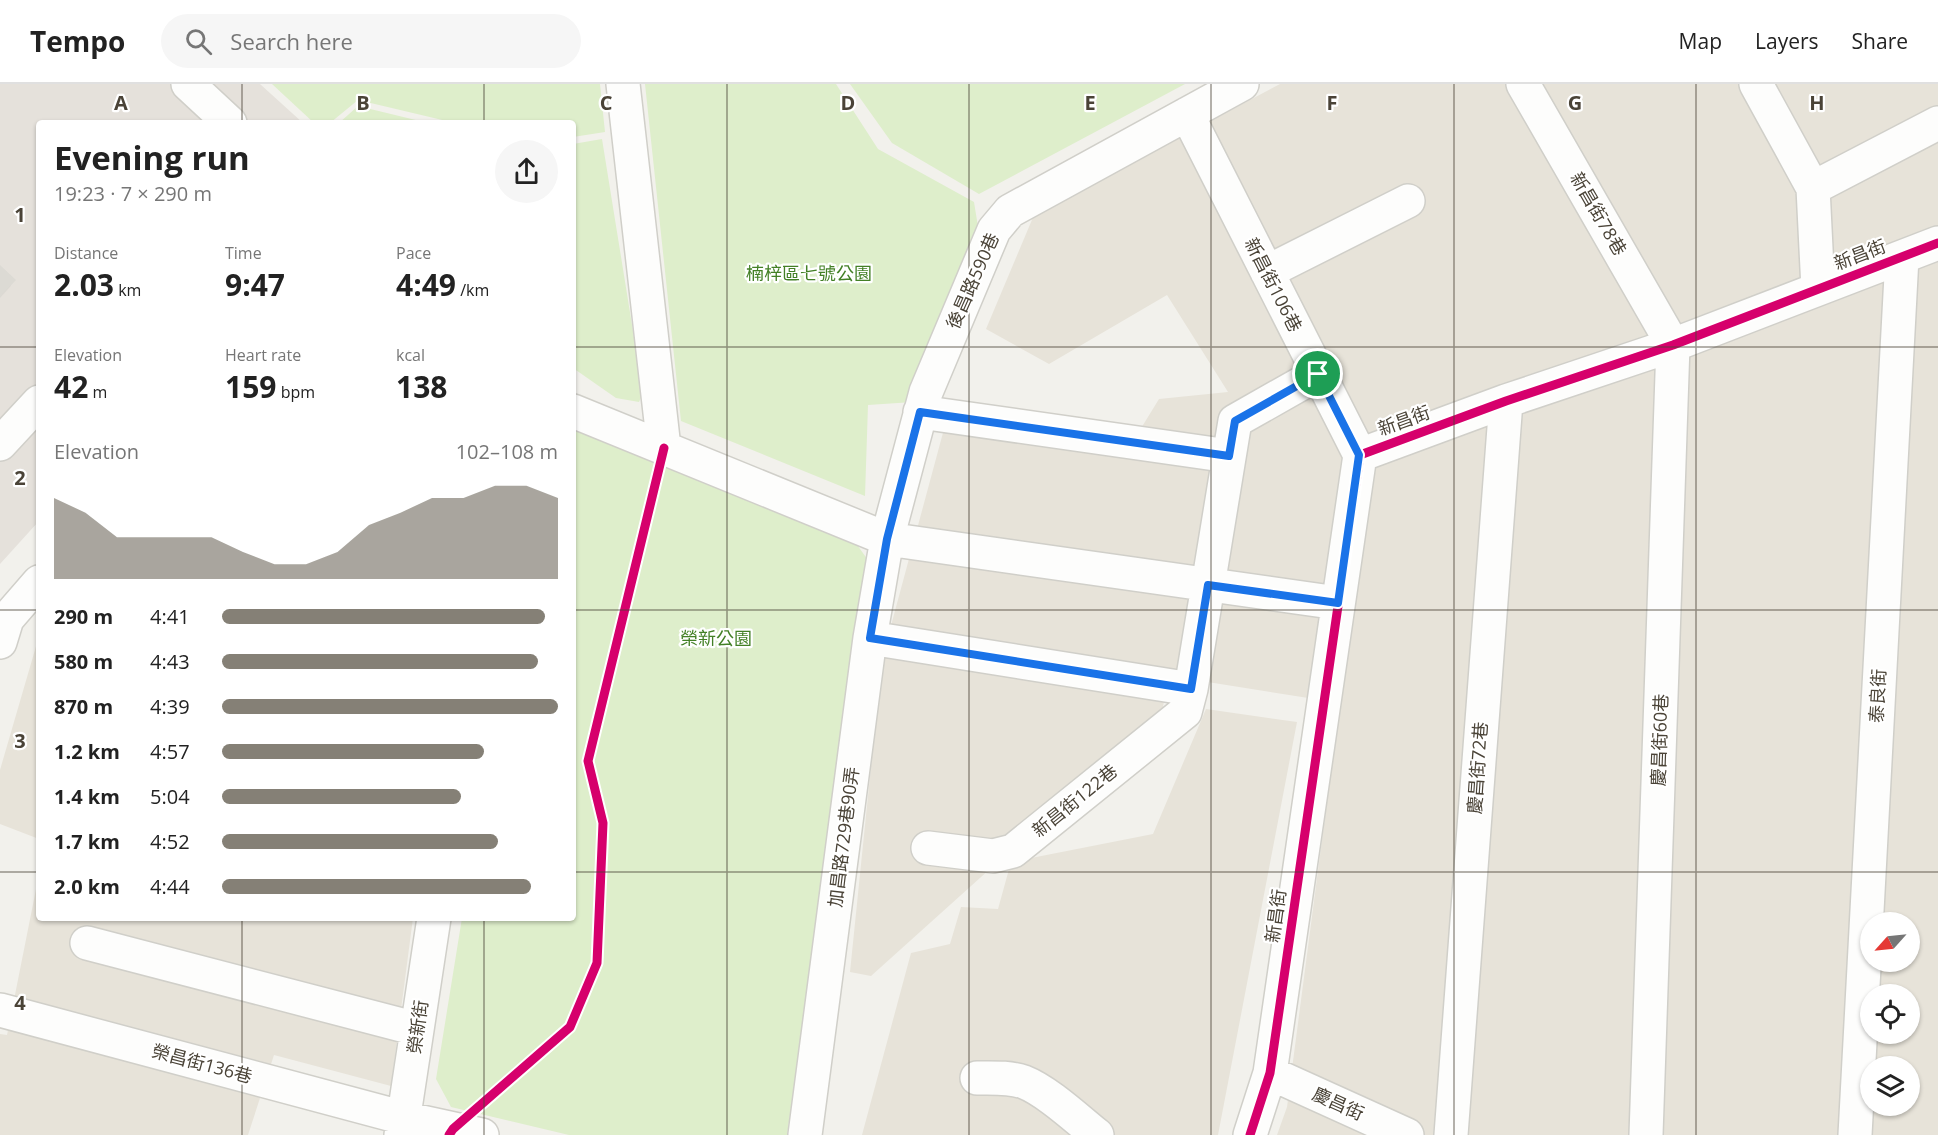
<!DOCTYPE html>
<html lang="en">
<head>
<meta charset="utf-8">
<style>
  :root { --surface:#fff; --page:#f6f6f6; --text:#222; --muted:#767676; --line:#e0e0e0; --accent:#858076 }
  body { margin:0; font-family:"Open Sans","Noto Sans TC",sans-serif; background:var(--page); color:var(--text); height:100vh; display:flex; flex-direction:column; font-size:22px; white-space:nowrap }
  * { box-sizing:border-box; margin:0 }
  p { font-size:20px; color:var(--muted) }
  .icon { flex:none; width:33px; height:33px; fill:none; stroke:currentColor; stroke-width:2; stroke-linecap:round; stroke-linejoin:round }
  .map { position:relative; flex:1; overflow:hidden }
  .panel { position:absolute; left:36px; top:36px; width:540px; height:801px; display:flex; flex-direction:column; background:var(--surface); border-radius:6px; box-shadow:0 2px 4px #0004 }
  .panel>* { flex:none }
  .needle { width:39px; rotate:243deg }
  .tools { position:absolute; left:1860px; top:828px; display:grid; gap:12px }
  .tools a { display:grid; place-items:center; width:60px; height:60px; border-radius:50%; background:var(--surface); box-shadow:0 2px 4px #0004; font-size:30px }
  .pin { position:absolute; display:grid; place-items:center; width:51px; height:51px; color:#fff; margin:-26px; border:3px solid #fff; border-radius:50%; box-shadow:0 2px 6px #0007 }
  .round { display:grid; place-items:center; flex:none; width:63px; height:63px; border-radius:32px; background:var(--page) }
  .headline { display:flex; align-items:center; justify-content:space-between; height:102px; padding:0 18px }
  h1 { font-size:33px; font-weight:700; line-height:45px }
  .stats { display:grid; grid-template-columns:repeat(3,1fr); gap:9px; height:102px; padding:6px 18px }
  .stats div { display:grid; align-content:center }
  .stats b { font-size:30px; font-weight:700 }
  .stats small { font-size:16px; font-weight:400 }
  .stats p { font-size:16px }
  .chart { height:168px; padding:12px 18px }
  .chart p { display:flex; justify-content:space-between }
  .chart svg { width:100%; height:108px; margin-top:6px; fill:var(--accent); opacity:.7 }
  ul { padding:0 18px; list-style:none; font-size:20px }
  li { display:grid; grid-template-columns:96px 72px 1fr; align-items:center; height:45px }
  li i { height:15px; border-radius:8px; background:var(--accent) }
  header { display:flex; align-items:center; gap:36px; box-sizing:border-box; height:84px; padding:0 30px; background:var(--surface); border-bottom:2px solid var(--line) }
  header strong { font-size:28px }
  nav { display:flex; gap:33px; margin-inline-start:auto; font-size:21px }
  .search { width:420px; height:54px; background:var(--page); display:flex; align-items:center; gap:15px; box-sizing:border-box; padding:0 21px; border-radius:33px; color:var(--muted); font-size:22px }
  .map>svg:first-child { display:block }
</style>
</head>
<body>
<header>
<strong>Tempo</strong>
<div class="search"><svg class="icon" aria-label="search" viewBox="0 0 24 24"><circle cx="10" cy="10" r="6"/><path d="M15 15l6 6"/></svg>Search here</div>
<nav><a>Map</a><a>Layers</a><a>Share</a></nav>
</header>
<div class="map">
<svg width="1938" height="1051" viewBox="0 0 1938 1051">
  <defs>
    <filter id="shadow"><feDropShadow dx="-5.5" dy="5.5" stdDeviation="0" flood-color="#0004"/></filter>
  </defs>
  <rect width="100%" height="100%" fill="#f2f1ec"/>
  <path fill="#e7e3d9" fill-rule="evenodd" d="M 1280,0 L 1938,0 L 1938,1051 L 1277,1051 L 1287,1023 L 1340,619 L 1170,592 L 1161,631 L 871,892 L 850,888 L 882,575 L 944,345 L 1124,372 L 1159,315 L 1228,308 L 1167,211 L 1049,280 L 986,245 L 1034,131 ZM 1870,838 L 1910,838 L 1910,878 L 1870,878 ZM 1870,910 L 1910,910 L 1910,950 L 1870,950 ZM 1870,982 L 1910,982 L 1910,1022 L 1870,1022 Z
    M 39,552 L 39,755 L 0,740 L 0,686 Z
    M 1206,625 L 1297,638 L 1218,1051 L 862,1051 L 911,869 L 950,860 L 961,823 L 998,825 L 1011,778 L 1153,750 Z
    M 39,790 L 39,834 L 413,834 L 391,1002 L 274,971 L 248,1051 L 0,1051 L 0,950 L 7,951 Z"/>
  <path fill="#e5e1db" d="M 0,0 L 260,0 L 303,39 L 39,39 L 39,437 L 0,480 Z"/>
  <path fill="#deeecb" d="M 272,0 L 600,0 L 605,48 L 573,53 L 573,39 L 455,39 L 358,16 L 330,39 L 314,39 Z
    M 645,0 L 836,0 L 878,65 L 974,118 L 980,155 L 913,318 L 868,321 L 865,412 L 681,337 Z
    M 850,0 L 1185,0 L 979,110 L 892,59 Z
    M 358,22 L 428,39 L 339,39 Z
    M 602,55 L 643,309 L 639,318 L 616,314 L 573,284 L 573,60 Z
    M 573,344 L 853,455 L 870,479 L 787,1051 L 569,1051 L 451,1023 L 436,995 L 462,834 L 573,834 Z"/>
  <path fill="#dcdad4" filter="url(#shadow)" d="M 0,181 L 16,196 L 0,213 Z"/>
  <g fill="none" stroke-linecap="round" stroke-linejoin="round">
    <defs>
      <path id="minor" d="M 188,0 L 230,39
        M 623,0 L 664,364
        M 1523,0 L 1673,261
        M 1756,0 L 1813,104 L 1818,205
        M 1187,30 L 1360,371
        M 1813,104 L 1938,39
        M 1267,188 L 1408,117
        M 573,327 L 887,455 L 1338,519
        M 920,328 L 1229,372
        M 0,360 L 39,318
        M 870,554 L 1191,605
        M 0,558 L 7,535 L 39,498
        M 928,764 L 993,772 L 1013,767 L 1185,628 L 1191,605 L 1235,337 L 1318,290
        M 87,859 L 417,945
        M 0,926 L 404,1034 L 482,1051
        M 1270,989 L 1407,1051
        M 977,994 C 992,994 1010,993 1024,998 C 1047,1007 1077,1035 1097,1051
        M 401,1051 L 434,834
        M 805,1051 L 870,554 L 887,455 L 926,308 L 994,146 L 1010,127 L 1242,0
        M 1250,1051 L 1270,989 L 1360,371 L 1506,317 L 1673,261 L 1938,159
        M 1451,1051 L 1506,317
        M 1646,1051 L 1673,261
        M 1855,1051 L 1902,173"/>
    </defs>
    <use href="#minor" stroke="#d0cfc9" stroke-width="36"/>
    <use href="#minor" stroke="#fdfdfc" stroke-width="33"/>
    <defs>
      <path id="cycleway" d="M 449,1051 L 453,1045 L 570,943 L 597,879 L 603,739 L 588,677 L 664,364
        M 1250,1051 L 1270,989 L 1360,371 L 1506,317 L 1673,261 L 1938,159"/>
    </defs>
    <use href="#cycleway" stroke="#fff" stroke-width="13"/>
    <use href="#cycleway" stroke="#d6006c" stroke-width="9"/>
  </g>
  <g fill="none" stroke-linecap="round" stroke-linejoin="round">
    <defs>
      <path id="route" d="M 1318,290 L 1359,371 L 1338,519 L 1208,501 L 1191,605 L 870,554 L 887,455 L 920,328 L 1229,372 L 1235,337 Z"/>
    </defs>
    <use href="#route" stroke="#fff" stroke-width="12"/>
    <use href="#route" stroke="#1a73e8" stroke-width="8"/>
  </g>
  <path fill="none" stroke="#4a4337" stroke-width="1.5" stroke-opacity="0.55" d="M 242,0 L 242,39M 484,0 L 484,39M 727,0 L 727,1051M 969,0 L 969,1051M 1211,0 L 1211,1051M 1454,0 L 1454,1051M 1696,0 L 1696,1051M 0,263 L 39,263M 573,263 L 1938,263M 0,526 L 39,526M 573,526 L 1938,526M 0,788 L 39,788M 573,788 L 1938,788M 242,834 L 242,1051M 484,834 L 484,1051"/>
  <g text-anchor="middle" stroke-width="4.5" stroke-linejoin="round" paint-order="stroke">
    <g font-size="18" fill="#4a4337" stroke="#fff">
      <text transform="translate(1598 130) rotate(60)" y="6">新昌街78巷</text>
      <text transform="translate(1860 171) rotate(-21)" y="6">新昌街</text>
      <text transform="translate(973 197) rotate(-66)" y="6">後昌路590巷</text>
      <text transform="translate(1273 201) rotate(63)" y="6">新昌街106巷</text>
      <text transform="translate(1404 337) rotate(-20)" y="6">新昌街</text>
      <text transform="translate(1878 612) rotate(-87)" y="6">泰良街</text>
      <text transform="translate(1660 656) rotate(-88)" y="6">慶昌街60巷</text>
      <text transform="translate(1478 684) rotate(-86)" y="6">慶昌街72巷</text>
      <text transform="translate(1075 717) rotate(-39)" y="6">新昌街122巷</text>
      <text transform="translate(844 753) rotate(-83)" y="6">加昌路729巷90弄</text>
      <text transform="translate(1276 832) rotate(-82)" y="6">新昌街</text>
      <text transform="translate(418 943) rotate(-82)" y="6">榮新街</text>
      <text transform="translate(202 980) rotate(15)" y="6">榮昌街136巷</text>
      <text transform="translate(1338 1020) rotate(24)" y="6">慶昌街</text>
    </g>
    <g font-size="18" fill="#438026" stroke="#fff">
      <text x="809" y="196">楠梓區七號公園</text>
      <text x="716" y="561">榮新公園</text>
    </g>
  </g>
  <g font-size="20" text-anchor="middle" font-weight="bold" fill="#4a4337" stroke="#fff" stroke-width="4.5" stroke-linejoin="round" paint-order="stroke">
    <text x="121" y="26">A</text>
    <text x="363" y="26">B</text>
    <text x="606" y="26">C</text>
    <text x="848" y="26">D</text>
    <text x="1090" y="26">E</text>
    <text x="1332" y="26">F</text>
    <text x="1575" y="26">G</text>
    <text x="1817" y="26">H</text>
    <text x="20" y="138">1</text>
    <text x="20" y="401">2</text>
    <text x="20" y="664">3</text>
    <text x="20" y="926">4</text>
  </g>
</svg>
<div class="tools">
<a><svg class="needle" viewBox="-14 -14 28 28"><path d="M0-13l5 13h-10z" fill="#e53935"/><path d="M0 13l5-13h-10z" fill="#767676"/></svg></a>
<a><svg class="icon" aria-label="locate" viewBox="0 0 24 24"><circle cx="12" cy="12" r="6"/><path d="M12 2v4M12 18v4M2 12h4M18 12h4"/></svg></a>
<a><svg class="icon" aria-label="layers" viewBox="0 0 24 24"><path d="M12 4l9 5-9 5-9-5zM3 14l9 5 9-5"/></svg></a>
</div>
<div class="pin" style="left:1318px;top:290px;background:#1e9e55"><svg class="icon" aria-label="arrive" viewBox="0 0 24 24"><path d="M6 21V4h12l-3 4 3 4H6"/></svg></div>
<section class="panel">
<div class="headline"><div><h1>Evening run</h1><p>19:23 · 7 × 290 m</p></div><a class="round"><svg class="icon" aria-label="share" viewBox="0 0 24 24"><path d="M12 15V3M7 8l5-5 5 5M5 13v7h14v-7"/></svg></a></div>
<div class="stats">
<div><p>Distance</p><b>2.03<small> km</small></b></div>
<div><p>Time</p><b>9:47</b></div>
<div><p>Pace</p><b>4:49<small> /km</small></b></div>
</div>
<div class="stats">
<div><p>Elevation</p><b>42<small> m</small></b></div>
<div><p>Heart rate</p><b>159<small> bpm</small></b></div>
<div><p>kcal</p><b>138</b></div>
</div>
<div class="chart"><p><span>Elevation</span>102–108 m</p>
<svg viewBox="0 0 160 44" preserveAspectRatio="none"><path d="M0 44V11L10 17L20 27L30 27L40 27L50 27L60 33L70 38L80 38L90 33L100 22L110 17L120 11L130 11L140 6L150 6L160 11V44z"/></svg>
</div>
<ul>
<li><b>290 m</b>4:41<i style="width:96%"></i></li>
<li><b>580 m</b>4:43<i style="width:94%"></i></li>
<li><b>870 m</b>4:39<i style="width:100%"></i></li>
<li><b>1.2 km</b>4:57<i style="width:78%"></i></li>
<li><b>1.4 km</b>5:04<i style="width:71%"></i></li>
<li><b>1.7 km</b>4:52<i style="width:82%"></i></li>
<li><b>2.0 km</b>4:44<i style="width:92%"></i></li>
</ul>
</section>
</div>
</body>
</html>
